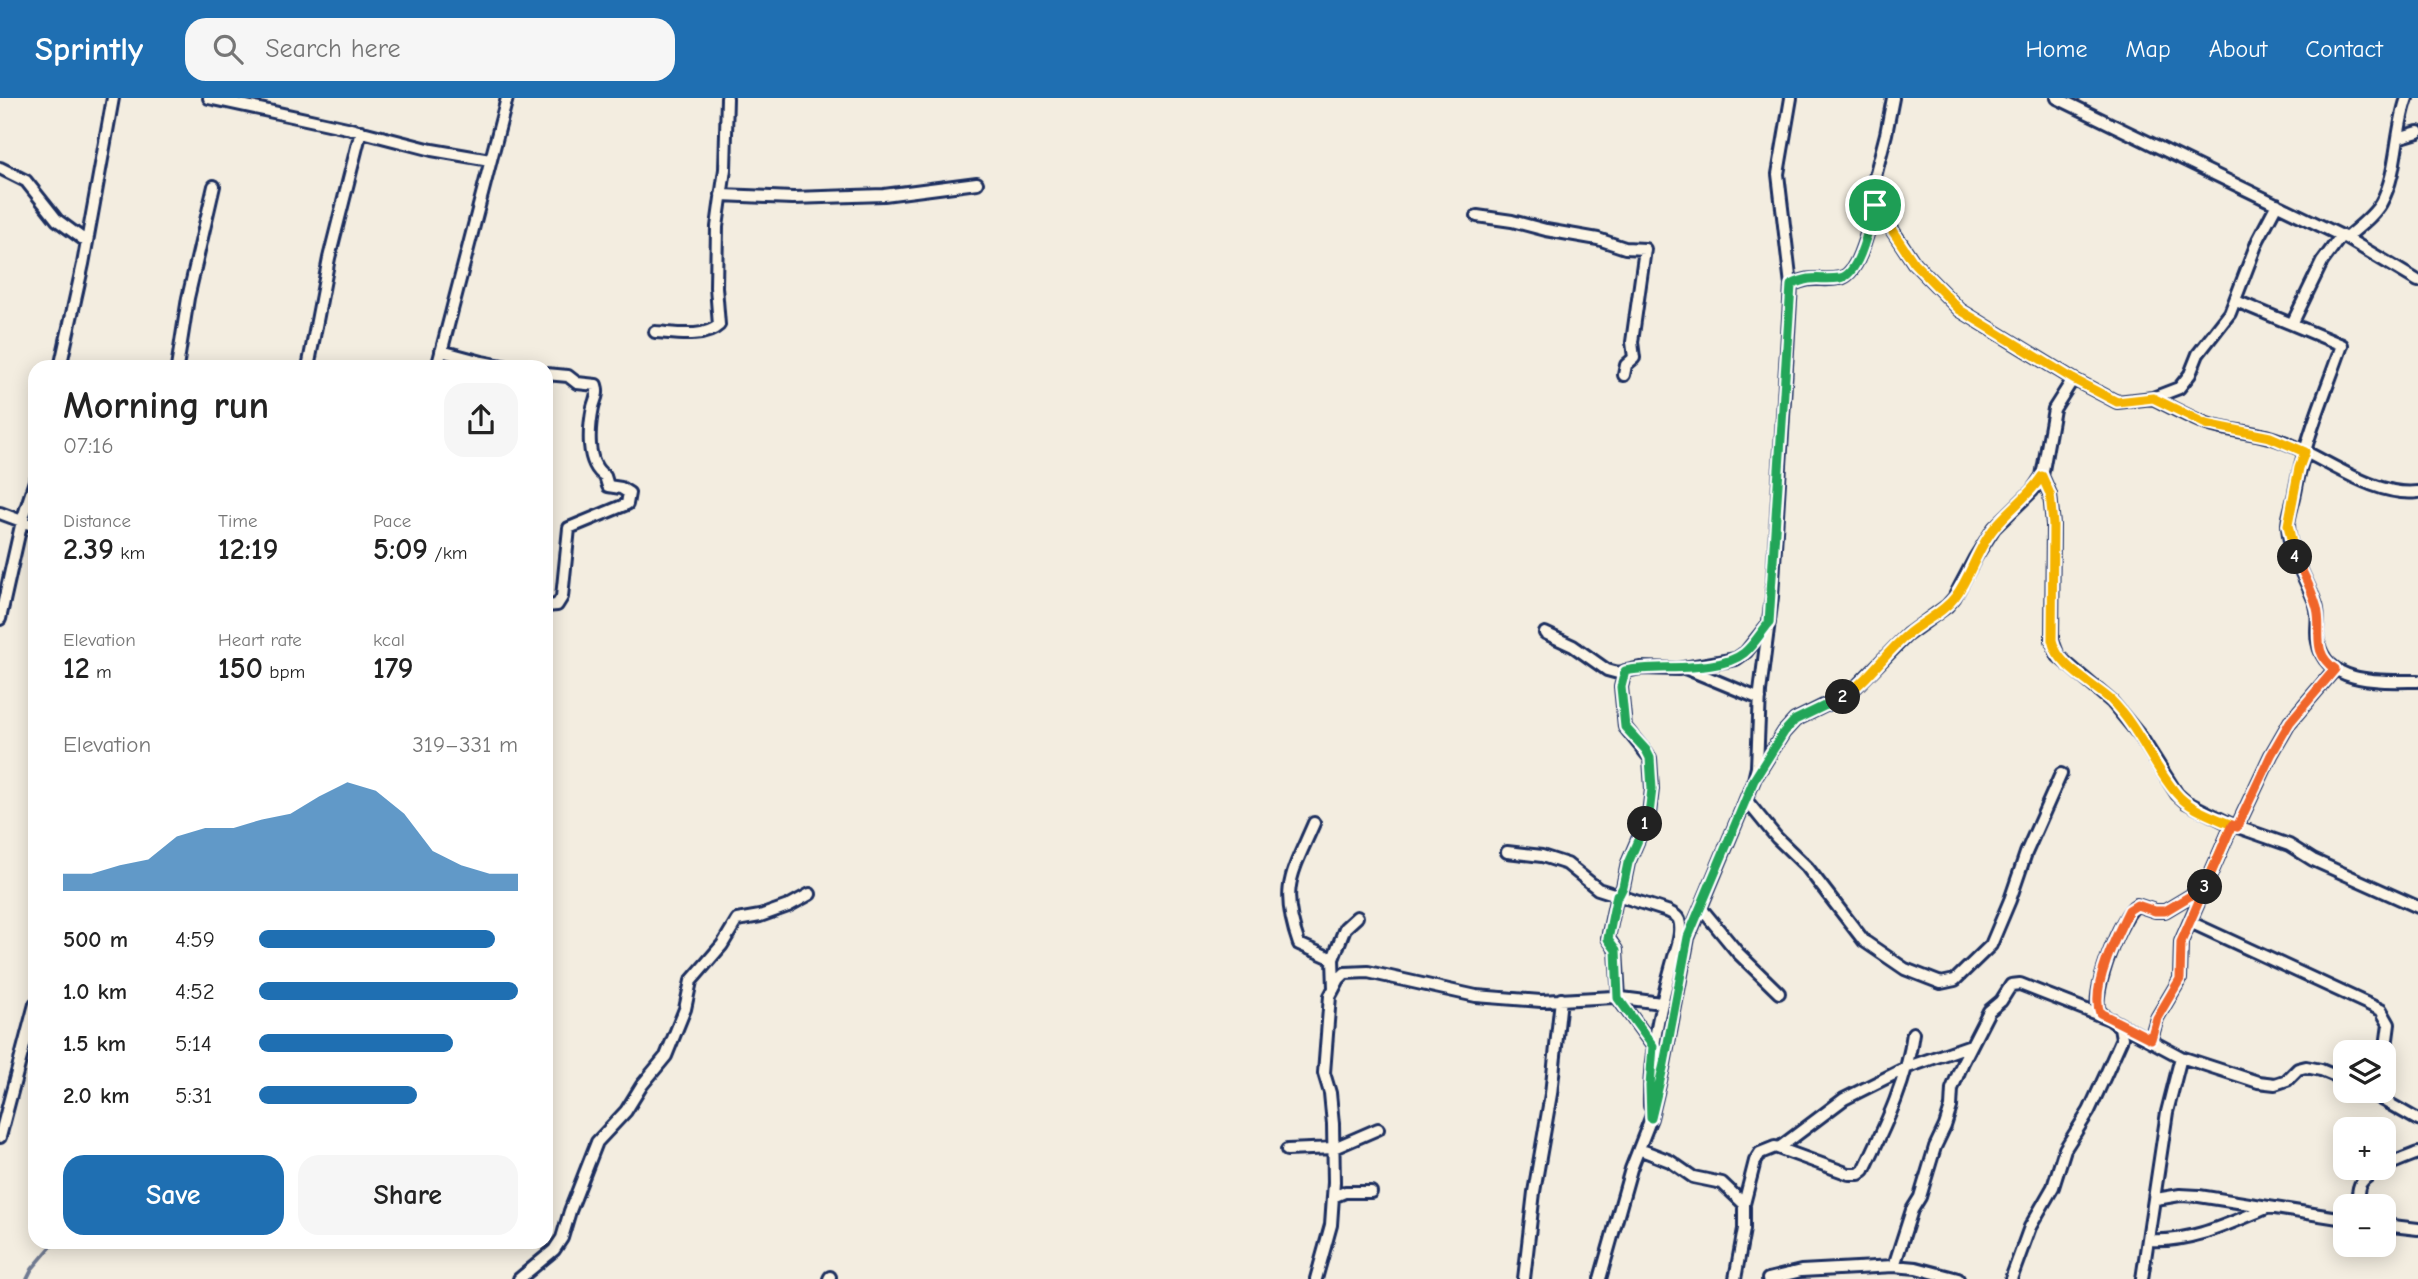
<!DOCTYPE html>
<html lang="en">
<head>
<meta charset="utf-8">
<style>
  :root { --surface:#fff; --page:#f6f6f6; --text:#222; --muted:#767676; --accent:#1f6fb2 }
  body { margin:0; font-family:"Comic Neue",sans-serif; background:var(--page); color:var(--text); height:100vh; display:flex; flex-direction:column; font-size:26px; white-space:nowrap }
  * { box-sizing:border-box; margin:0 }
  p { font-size:23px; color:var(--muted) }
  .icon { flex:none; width:38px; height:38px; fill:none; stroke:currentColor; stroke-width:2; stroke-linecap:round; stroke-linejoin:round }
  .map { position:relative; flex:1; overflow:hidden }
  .sheet { position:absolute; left:28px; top:262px; width:525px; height:889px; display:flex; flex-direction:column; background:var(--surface); border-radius:21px; box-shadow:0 4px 18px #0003 }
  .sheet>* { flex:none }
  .buttons { position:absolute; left:2333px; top:942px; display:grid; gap:14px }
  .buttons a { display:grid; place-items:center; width:63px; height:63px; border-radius:14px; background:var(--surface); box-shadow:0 4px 18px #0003; font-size:35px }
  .pin { position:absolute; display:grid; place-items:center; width:60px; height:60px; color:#fff; margin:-30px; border:4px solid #fff; border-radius:50%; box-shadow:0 2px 7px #0007 }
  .km { position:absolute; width:35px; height:35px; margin:-18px; border-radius:50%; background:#222; color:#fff; font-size:19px; line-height:35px; text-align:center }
  .round { display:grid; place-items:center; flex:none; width:74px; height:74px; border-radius:21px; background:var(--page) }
  .summary { display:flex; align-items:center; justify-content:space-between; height:119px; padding:0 35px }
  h1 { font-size:38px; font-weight:700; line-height:52px }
  .figures { display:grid; grid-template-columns:repeat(3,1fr); gap:10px; height:119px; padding:7px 35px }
  .figures div { display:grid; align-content:center }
  .figures b { font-size:30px; font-weight:700 }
  .figures small { font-size:19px; font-weight:400 }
  .figures p { font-size:19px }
  .chart { height:196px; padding:14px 35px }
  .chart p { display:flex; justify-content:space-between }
  .chart svg { width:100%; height:126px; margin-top:7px; fill:var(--accent); opacity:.7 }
  .cta { display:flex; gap:14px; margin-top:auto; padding:14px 35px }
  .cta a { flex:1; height:80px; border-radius:21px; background:var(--accent); color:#fff; font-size:28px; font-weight:700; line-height:80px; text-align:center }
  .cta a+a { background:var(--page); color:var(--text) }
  ul { padding:0 35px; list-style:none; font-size:23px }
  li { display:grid; grid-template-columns:112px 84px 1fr; align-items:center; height:52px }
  li i { height:18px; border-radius:9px; background:var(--accent) }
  header { display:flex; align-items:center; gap:42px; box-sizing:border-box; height:98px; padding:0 35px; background:var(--accent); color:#fff }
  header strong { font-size:33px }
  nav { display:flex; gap:38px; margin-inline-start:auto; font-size:24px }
  .search { width:490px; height:63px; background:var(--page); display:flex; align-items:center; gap:18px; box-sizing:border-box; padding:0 24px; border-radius:21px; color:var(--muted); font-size:26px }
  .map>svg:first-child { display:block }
</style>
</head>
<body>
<header>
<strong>Sprintly</strong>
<div class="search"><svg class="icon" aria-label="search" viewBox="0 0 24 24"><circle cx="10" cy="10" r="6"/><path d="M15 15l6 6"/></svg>Search here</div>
<nav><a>Home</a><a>Map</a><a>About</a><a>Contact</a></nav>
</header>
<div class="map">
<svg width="2418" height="1181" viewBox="0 0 2418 1181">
  <rect width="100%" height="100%" fill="#f3ede0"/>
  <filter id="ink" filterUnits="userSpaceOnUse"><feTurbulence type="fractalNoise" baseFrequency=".0143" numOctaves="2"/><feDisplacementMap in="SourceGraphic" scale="14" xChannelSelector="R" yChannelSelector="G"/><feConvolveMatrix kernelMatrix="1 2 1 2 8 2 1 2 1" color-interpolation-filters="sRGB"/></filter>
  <g filter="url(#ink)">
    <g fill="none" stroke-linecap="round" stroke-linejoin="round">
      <path stroke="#707a91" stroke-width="3.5" d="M 27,1181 L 32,1171 L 55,1144"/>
      <defs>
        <path id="minor" d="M 209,0 L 347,30 L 432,52 L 490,62
          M 1893,0 L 1886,36 L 1872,90 L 1875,106 L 1914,165 L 1960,212 L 2073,281 L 2054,311 L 2042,378 L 2050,396 L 2053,427 L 2052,542 L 2058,558 L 2112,604 L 2141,639 L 2177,696 L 2186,704 L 2232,727 L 2289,747 L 2313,762 L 2418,809
          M 2057,0 L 2346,140 L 2418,183
          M 2398,40 L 2418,34
          M 0,70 L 26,83 L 57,122 L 87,144
          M 721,97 L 793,100 L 884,97 L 977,85
          M 1477,118 L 1512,123 L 1546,132 L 1598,141 L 1625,150 L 1645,151 L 1632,244 L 1634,260 L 1626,267 L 1624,277
          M 2346,140 C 2357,130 2373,119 2381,105 C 2398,75 2395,33 2407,0
          M 1791,187 C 1815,176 1818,184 1840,180 C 1860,177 1870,124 1875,106
          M 2236,203 L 2342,247 C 2325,296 2304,344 2295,395 C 2293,405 2289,416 2288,426 C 2288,455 2307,481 2316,507 C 2320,520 2315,532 2318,544 C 2326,588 2385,583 2418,583
          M 2292,226 L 2322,164 L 2341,138
          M 655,234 C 674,235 704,241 719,227 L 716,189 L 717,129 L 725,71 L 727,0
          M 441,253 L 482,264 L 513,270
          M 60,270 L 83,166 L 113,0
          M 177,270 L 188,200 L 214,88
          M 308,270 L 329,160 L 361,33
          M 437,270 L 507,0
          M 546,276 L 568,278 L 577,285 L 596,287 C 599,296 595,301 593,309 C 589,329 585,366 605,378 L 608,388 L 621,390 L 629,395 L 627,406 L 569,430 L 562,499 L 557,507 L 546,508
          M 2073,281 L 2117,304 L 2153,300 L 2179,290 L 2190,276 L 2198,256 L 2230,215 L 2258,142 L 2277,106
          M 2153,300 C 2171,309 2188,319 2207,326 C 2227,333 2249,333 2269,339 C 2317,352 2369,400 2418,394
          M 0,415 L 35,428
          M 0,521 L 22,423 L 35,383
          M 1545,535 L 1573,548 L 1607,572 L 1618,575 L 1640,570 L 1678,571 L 1736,561 L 1746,554 L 1769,525
          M 1685,570 L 1760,601
          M 1757,677 L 1784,634 L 1795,622 L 1850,595 L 1907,537 L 1947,508 L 1954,500 L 1975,460 L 1994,430 L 2032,393 L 2042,378
          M 1746,702 L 1777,740 L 1807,769 L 1864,843 L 1905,871 L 1941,885 L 1955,882 L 1991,847 L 2010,802 L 2026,755 L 2061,676
          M 1314,725 C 1292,776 1279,789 1299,846 L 1333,861 L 1334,890
          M 2237,729 L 2271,657 L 2290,624 L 2335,571
          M 1507,754 L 1542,758 L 1567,766 L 1598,791 L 1667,813 C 1671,815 1677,817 1679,822 C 1683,834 1677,849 1674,859 C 1660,909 1649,956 1650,1008
          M 1617,797 L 1608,840 L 1616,852 L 1619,900
          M 1619,797 L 1623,789 L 1628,765 L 1649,716 L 1652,691 L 1650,660 L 1625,629 L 1621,589 L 1625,573
          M 1701,810 L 1738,855 L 1779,895
          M 2190,824 L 2381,912 L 2389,926 L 2384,964
          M 1333,861 L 1345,830 L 1357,819
          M 1618,900 L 1653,948
          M 2151,941 L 2157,920 L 2180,881 L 2181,844 L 2232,727
          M 2365,992 L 2418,1022
          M 0,1039 L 35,906
          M 1779,1050 L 1844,1001 L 1908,969 L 1971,947
          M 1639,1051 L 1670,1063 L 1693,1079 L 1722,1085 L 1744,1106
          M 1287,1052 L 1334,1050 L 1378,1031
          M 1333,1099 L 1345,1094 L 1371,1094
          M 2156,1101 L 2180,1097 L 2199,1098 L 2345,1121
          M 2357,1108 C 2358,1101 2357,1090 2361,1085 C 2368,1073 2405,1060 2418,1055
          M 2384,1127 L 2418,1131
          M 2148,1142 C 2191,1145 2230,1125 2269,1109
          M 1894,1168 L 1912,1112 L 1920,1099 L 1935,1049 L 1945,1028 L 1951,1009 L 1952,991 L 1963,964 L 1989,913 L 2001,903 L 2011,887 L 2020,886 L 2112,922 L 2181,959 L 2258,984 L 2275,986 L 2287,982 L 2298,971 L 2306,969 L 2321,972 L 2345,982
          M 519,1181 L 554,1152 L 562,1140 L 570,1113 L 597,1044 L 626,1013 L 642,987 L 666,958 L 685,911 L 691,883 L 722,847 L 737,822 L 760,818 L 788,808 L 810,796
          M 829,1181 L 830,1179
          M 1316,1181 L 1331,1127 L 1334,1084 L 1333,1026 L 1330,995 L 1324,975 L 1330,898 L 1339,881 L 1345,875 L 1368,874 L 1476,898 L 1541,903 L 1614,899 L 1661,905
          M 1524,1181 L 1534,1094 L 1551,996 L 1561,901
          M 1600,1181 L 1631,1071 L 1651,1020 L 1664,966 L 1688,840 L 1754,682 L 1757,669 L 1760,594 L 1772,499 L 1791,187 L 1778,76 L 1791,0
          M 1735,1181 L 1744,1131 L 1744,1106 L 1755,1063 L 1760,1055 L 1775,1049 L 1849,1076 L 1859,1076 L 1864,1072 C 1885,1028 1907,984 1913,935
          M 1768,1181 L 1801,1173 L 1894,1168 L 1916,1170 L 1958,1181
          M 2011,1181 L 2030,1129 L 2053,1089 L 2065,1051 L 2089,1013 L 2106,976 L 2122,940 L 2120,929 C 2114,923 2102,918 2099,912 C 2091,896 2121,815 2137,807 L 2155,813 L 2165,813 L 2205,789
          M 2142,1181 L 2167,1014 L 2181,959"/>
      </defs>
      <use href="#minor" stroke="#1b2f5e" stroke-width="16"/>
      <use href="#minor" stroke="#fcf5e5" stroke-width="10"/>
    </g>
  </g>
  <g fill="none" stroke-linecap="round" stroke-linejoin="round" filter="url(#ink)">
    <defs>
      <path id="split-1" d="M 1645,726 L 1649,716 L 1652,691 L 1650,660 L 1646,652 L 1625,629 L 1621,589 L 1625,573 C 1657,566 1718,576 1744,555 C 1754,547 1761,534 1769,525 L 1791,187 C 1815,176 1819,183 1840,180 C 1860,177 1870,124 1875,107"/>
      <path id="split-2" d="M 1645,726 L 1628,765 L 1623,789 L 1619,797 L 1617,797 L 1608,841 L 1616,852 L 1618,900 L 1653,948 L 1650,988 L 1651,1020 L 1664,966 L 1688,839 L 1754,682 L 1784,634 L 1795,622 L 1843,599"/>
      <path id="split-3" d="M 1843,599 C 1868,583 1885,555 1908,536 C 1923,523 1943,515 1955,499 C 1971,478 1977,450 1995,429 C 2010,411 2029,398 2042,378 L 2050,396 L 2053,427 L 2052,542 C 2057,568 2092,585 2111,602 C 2138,629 2152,666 2176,695 C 2189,711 2214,719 2232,727 L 2205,789"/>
      <path id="split-4" d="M 2205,789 L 2203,794 L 2181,844 L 2180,881 L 2157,920 L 2151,941 L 2100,915 C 2090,890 2117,836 2129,812 L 2137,807 L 2155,813 L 2165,813 L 2205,789 L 2232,727 L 2237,729 L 2271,657 L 2290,624 L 2335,571 C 2310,553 2323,534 2317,510 C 2312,492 2304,476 2295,459"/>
      <path id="split-5" d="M 1875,107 L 1914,165 L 1960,212 L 2073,281 L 2117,304 L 2153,300 L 2206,326 L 2270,339 L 2305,354 L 2299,370 L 2288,427 L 2295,459"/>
    </defs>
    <use href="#split-1" stroke="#fff" stroke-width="14"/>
    <use href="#split-2" stroke="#fff" stroke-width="14"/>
    <use href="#split-3" stroke="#fff" stroke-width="14"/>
    <use href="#split-4" stroke="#fff" stroke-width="14"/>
    <use href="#split-5" stroke="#fff" stroke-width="14"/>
    <use href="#split-1" stroke="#22a559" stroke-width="9"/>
    <use href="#split-2" stroke="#22a559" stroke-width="9"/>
    <use href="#split-3" stroke="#f5b400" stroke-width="9"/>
    <use href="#split-4" stroke="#f0652b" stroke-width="9"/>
    <use href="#split-5" stroke="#f5b400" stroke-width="9"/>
  </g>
</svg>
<div class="buttons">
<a><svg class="icon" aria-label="layers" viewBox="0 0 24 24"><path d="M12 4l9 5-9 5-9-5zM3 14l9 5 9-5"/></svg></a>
<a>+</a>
<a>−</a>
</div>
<div class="pin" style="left:1875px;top:107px;background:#1e9e55"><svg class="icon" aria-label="arrive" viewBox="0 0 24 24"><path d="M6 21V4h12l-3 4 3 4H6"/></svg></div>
<b class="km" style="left:1645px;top:726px">1</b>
<b class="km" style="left:1843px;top:599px">2</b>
<b class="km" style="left:2205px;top:789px">3</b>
<b class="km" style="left:2295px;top:459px">4</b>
<section class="sheet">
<div class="summary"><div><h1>Morning run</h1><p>07:16</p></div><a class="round"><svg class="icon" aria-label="share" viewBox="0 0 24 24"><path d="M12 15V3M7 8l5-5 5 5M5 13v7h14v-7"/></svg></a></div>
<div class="figures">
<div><p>Distance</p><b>2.39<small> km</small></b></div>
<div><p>Time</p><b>12:19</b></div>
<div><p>Pace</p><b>5:09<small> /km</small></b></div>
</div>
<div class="figures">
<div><p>Elevation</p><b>12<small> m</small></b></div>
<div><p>Heart rate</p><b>150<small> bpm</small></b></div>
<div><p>kcal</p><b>179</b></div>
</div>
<div class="chart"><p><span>Elevation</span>319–331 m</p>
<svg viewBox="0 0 160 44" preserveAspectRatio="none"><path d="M0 44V38L10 38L20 35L30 33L40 25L50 22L60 22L70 19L80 17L90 11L100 6L110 9L120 17L130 30L140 35L150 38L160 38V44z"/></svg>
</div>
<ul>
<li><b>500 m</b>4:59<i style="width:91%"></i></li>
<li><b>1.0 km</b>4:52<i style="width:100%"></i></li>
<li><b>1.5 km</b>5:14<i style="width:75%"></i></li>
<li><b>2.0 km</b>5:31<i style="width:61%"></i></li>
</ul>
<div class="cta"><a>Save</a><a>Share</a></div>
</section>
</div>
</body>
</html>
